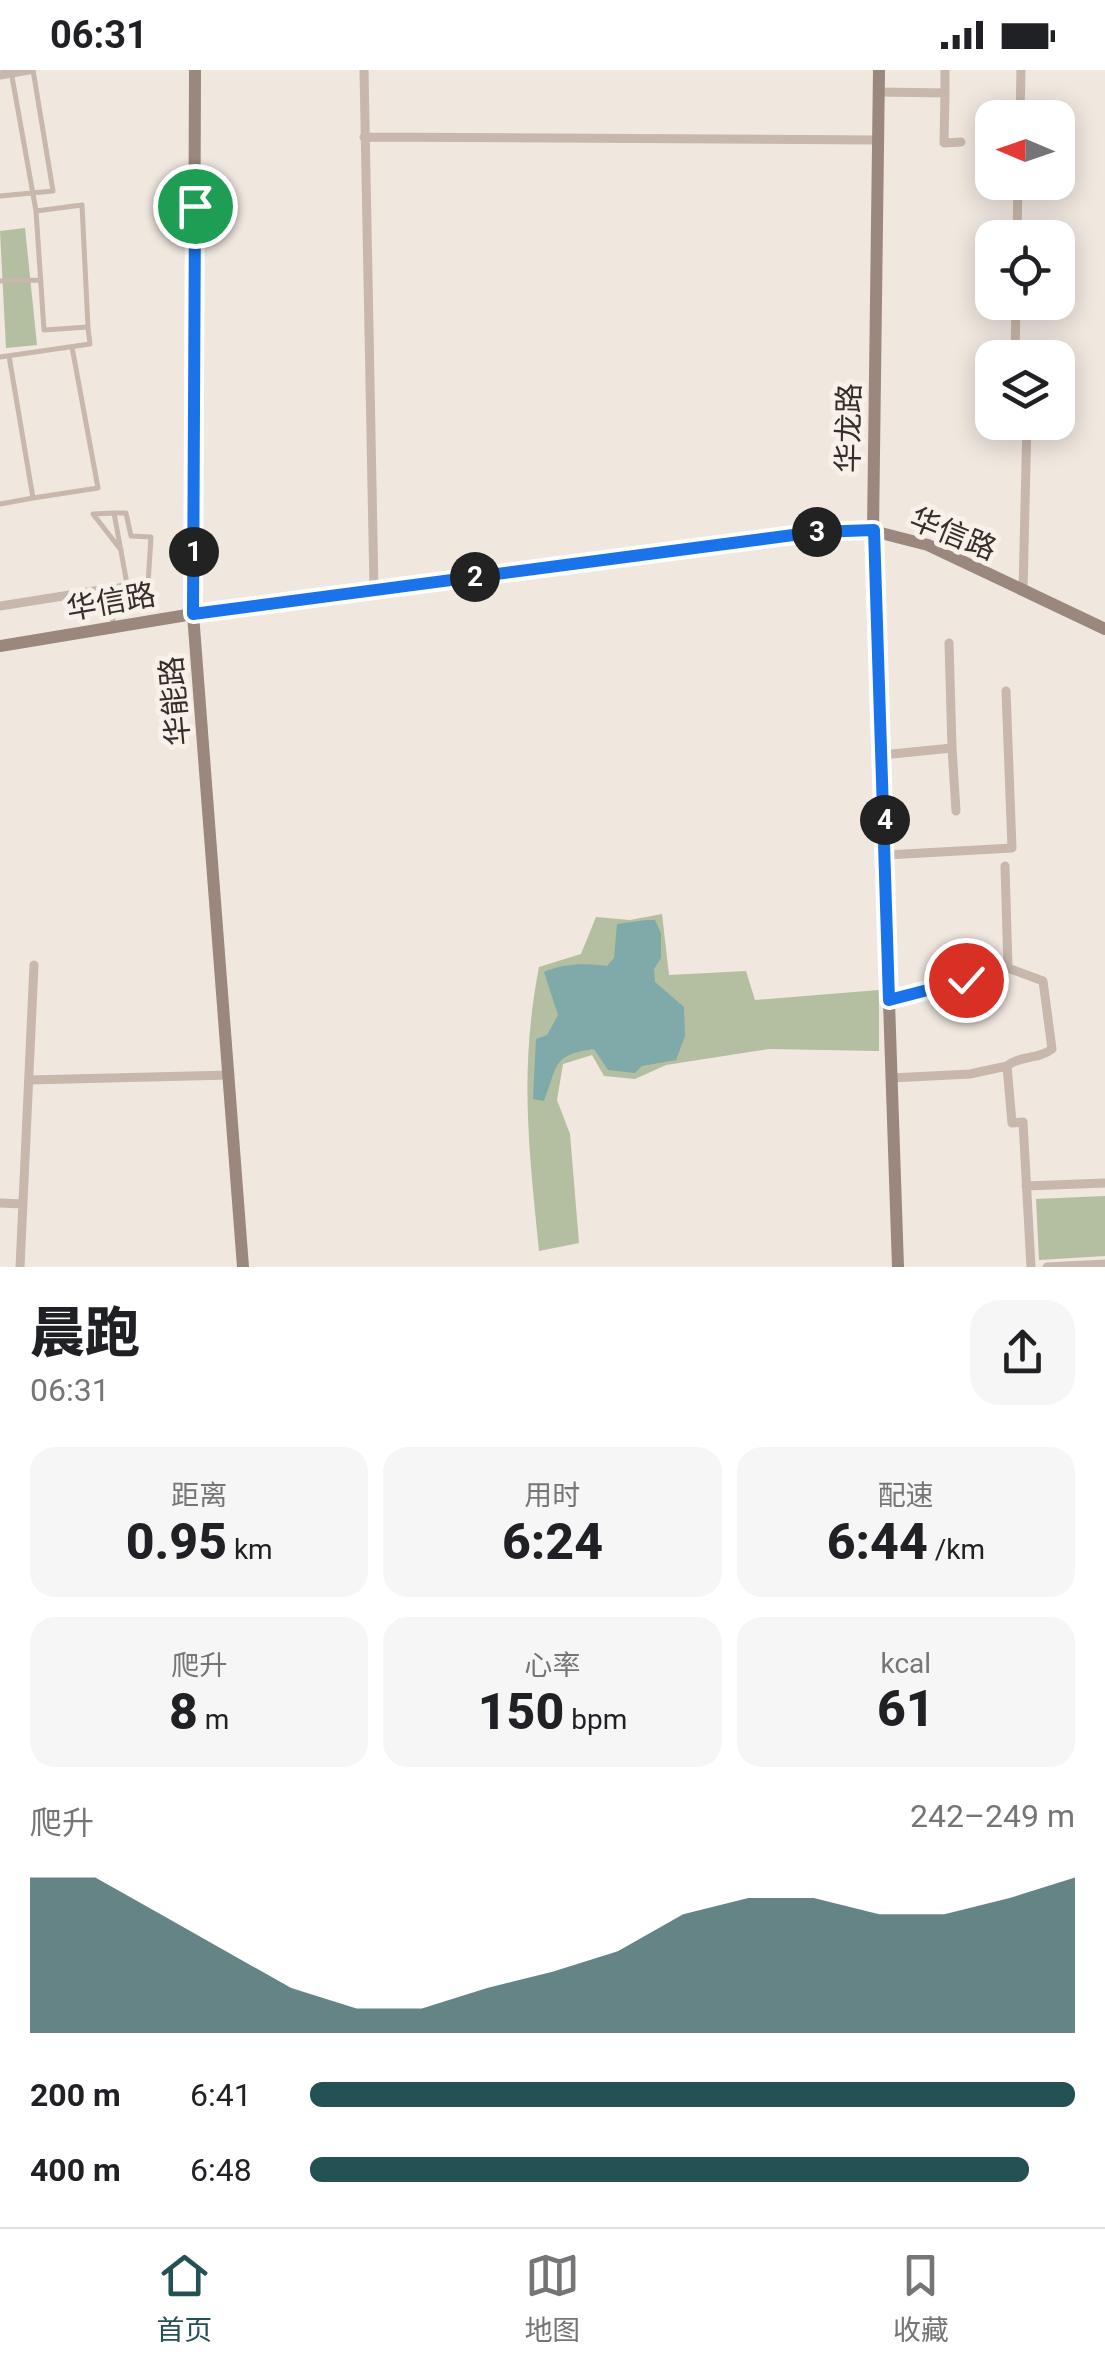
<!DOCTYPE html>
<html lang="zh">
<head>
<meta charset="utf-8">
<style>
  :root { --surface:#fff; --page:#f6f6f6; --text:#202124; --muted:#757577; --line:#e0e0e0; --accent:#245153 }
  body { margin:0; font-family:Roboto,"Noto Sans SC",sans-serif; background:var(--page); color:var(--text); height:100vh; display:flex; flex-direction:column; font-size:38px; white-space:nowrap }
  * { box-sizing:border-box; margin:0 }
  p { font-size:32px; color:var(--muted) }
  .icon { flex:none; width:55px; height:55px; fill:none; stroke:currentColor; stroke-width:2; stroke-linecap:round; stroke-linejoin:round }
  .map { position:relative; height:1197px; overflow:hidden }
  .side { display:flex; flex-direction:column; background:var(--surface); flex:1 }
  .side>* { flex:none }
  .needle { width:65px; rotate:272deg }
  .buttons { position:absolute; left:975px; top:30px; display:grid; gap:20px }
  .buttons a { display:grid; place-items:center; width:100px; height:100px; border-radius:20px; background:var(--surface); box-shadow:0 5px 25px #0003; font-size:50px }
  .pin { position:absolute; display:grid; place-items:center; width:85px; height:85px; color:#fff; margin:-42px; border:5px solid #fff; border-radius:50%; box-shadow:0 2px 10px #0007 }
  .km { position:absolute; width:50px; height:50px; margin:-25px; border-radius:50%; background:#222; color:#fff; font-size:28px; line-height:50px; text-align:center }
  .round { display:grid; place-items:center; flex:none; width:105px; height:105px; border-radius:30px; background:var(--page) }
  .head { display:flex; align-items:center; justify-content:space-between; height:170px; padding:0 30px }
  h1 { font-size:55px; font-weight:800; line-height:75px }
  .figures { display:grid; grid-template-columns:repeat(3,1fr); gap:15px; height:170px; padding:10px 30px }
  .figures div { display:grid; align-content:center; border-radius:25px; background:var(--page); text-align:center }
  .figures b { font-size:50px; font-weight:800 }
  .figures small { font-size:28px; font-weight:400 }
  .figures p { font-size:28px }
  .chart { height:280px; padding:20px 30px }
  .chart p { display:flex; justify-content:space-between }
  .chart svg { width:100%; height:180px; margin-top:10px; fill:var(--accent); opacity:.7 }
  ul { padding:0 30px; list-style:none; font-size:32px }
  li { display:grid; grid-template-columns:160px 120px 1fr; align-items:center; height:75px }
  li i { height:25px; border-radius:12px; background:var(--accent) }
  .status { display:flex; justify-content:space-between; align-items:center; height:70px; padding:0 50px; background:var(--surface); direction:ltr }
  .status svg { height:28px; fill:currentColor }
  .dock { display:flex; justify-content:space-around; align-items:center; height:140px; border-top:2px solid var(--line); background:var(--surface); font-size:28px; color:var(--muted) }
  .dock a { display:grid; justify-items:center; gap:5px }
  .dock .on { color:var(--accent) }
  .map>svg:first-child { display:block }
</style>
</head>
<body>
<div class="status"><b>06:31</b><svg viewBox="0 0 49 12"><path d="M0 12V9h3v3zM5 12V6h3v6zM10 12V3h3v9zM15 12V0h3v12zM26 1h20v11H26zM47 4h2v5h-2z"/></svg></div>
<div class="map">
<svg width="1105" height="1197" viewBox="0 0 1105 1197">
  <rect width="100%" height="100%" fill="#f0e7df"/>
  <path fill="#b4bea0" d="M 25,158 L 37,275 L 6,278 L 0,161 Z
    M 662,844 L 669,905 L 746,901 L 755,930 L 879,920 L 879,981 L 769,979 L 666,995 L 635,1009 L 604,1006 L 592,985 L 563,994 L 557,1030 L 570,1064 L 579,1173 L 539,1181 C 529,1078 519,1001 539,897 L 581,884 L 596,847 L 630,850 Z
    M 1105,1126 L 1105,1186 L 1039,1190 L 1036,1129 Z"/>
  <path fill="#80a9aa" d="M 646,850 L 655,850 L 661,863 L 661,888 L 654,899 L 655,912 L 684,937 L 685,966 L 676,990 L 642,996 L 635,1003 L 608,1000 L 594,979 C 551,985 558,996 544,1031 L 533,1029 L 536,969 L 547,965 L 558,945 L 544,902 C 564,893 587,893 607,896 L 614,888 L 617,854 Z"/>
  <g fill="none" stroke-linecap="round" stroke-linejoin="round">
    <path stroke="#c7b7ac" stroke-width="5" d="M 11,1 L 36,141
      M 0,126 L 53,121 L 33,0
      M 82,135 L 88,257 L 44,260 L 36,141 Z
      M 0,211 L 41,210
      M 0,287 L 90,274 L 88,258
      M 33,428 L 98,418 L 72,277
      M 0,434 L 33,428 L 9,286
      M 114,443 L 126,443 L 131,466 L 151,467 L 148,514 L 127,514
      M 114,556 L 107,519 L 127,514 L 114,443 L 93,444 L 121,480"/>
    <path stroke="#c7b7ac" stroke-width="9" d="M 364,0 L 374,520
      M 0,5 L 29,0
      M 879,22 L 945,23 L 944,73 L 961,72
      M 945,23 L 945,0
      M 1020,48 L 1021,0
      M 364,67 L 878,70
      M 1017,168 L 1018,112
      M 1015,288 L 1016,232
      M 1023,521 L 1027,352
      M 0,536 L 107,519
      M 952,678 L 956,741
      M 882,685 L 952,678 L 949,573
      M 887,785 L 1012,778 L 1006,621
      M 1005,796 L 1008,898
      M 889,929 L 934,922 L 995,899 L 1008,898 L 1043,911 L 1052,979 C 1038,990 1020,985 1007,996 L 1012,1053 L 1023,1052 L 1031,1197
      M 891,1008 L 970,1004 L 1007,996
      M 29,1010 L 230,1005
      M 1026,1116 L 1105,1113
      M 0,1133 L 23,1134
      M 20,1197 L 34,895
      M 1047,1197 L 1105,1194"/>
    <path stroke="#9a877d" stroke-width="12" d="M 195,0 L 193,544 L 243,1197
      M 879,0 L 873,461 L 898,1197
      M 0,576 L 193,544 L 816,462 L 873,461 L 928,475 L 1105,559"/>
  </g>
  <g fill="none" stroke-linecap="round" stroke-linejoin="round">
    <defs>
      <path id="route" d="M 195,136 L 193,544 L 816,462 L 874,460 L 889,930 L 966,910"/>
    </defs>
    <use href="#route" stroke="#fff" stroke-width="20"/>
    <use href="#route" stroke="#1a73e8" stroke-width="12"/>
  </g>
  <g text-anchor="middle" stroke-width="10" stroke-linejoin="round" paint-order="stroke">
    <g font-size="30" fill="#362d2a" stroke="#f8f1ea">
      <text transform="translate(849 358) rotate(-89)" y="10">华龙路</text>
      <text transform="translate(953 464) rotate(22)" y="10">华信路</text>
      <text transform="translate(111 532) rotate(-10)" y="10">华信路</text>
      <text transform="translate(175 631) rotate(-95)" y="10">华能路</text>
    </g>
  </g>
</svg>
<div class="buttons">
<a><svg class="needle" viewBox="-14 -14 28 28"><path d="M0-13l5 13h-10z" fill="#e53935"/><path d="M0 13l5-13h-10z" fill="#757577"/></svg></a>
<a><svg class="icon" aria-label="locate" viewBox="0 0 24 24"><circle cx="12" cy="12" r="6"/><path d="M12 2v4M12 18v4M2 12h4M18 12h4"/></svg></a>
<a><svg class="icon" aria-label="layers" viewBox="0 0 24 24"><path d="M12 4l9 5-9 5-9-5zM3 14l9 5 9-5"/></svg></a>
</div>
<div class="pin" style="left:195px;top:136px;background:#1e9e55"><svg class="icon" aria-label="arrive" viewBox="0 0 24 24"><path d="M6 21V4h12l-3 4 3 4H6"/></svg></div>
<div class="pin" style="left:966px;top:910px;background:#d93025"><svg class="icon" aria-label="check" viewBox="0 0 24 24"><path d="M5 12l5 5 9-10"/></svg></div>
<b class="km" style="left:194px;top:482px">1</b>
<b class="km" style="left:475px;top:507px">2</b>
<b class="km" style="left:817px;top:462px">3</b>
<b class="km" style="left:885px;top:750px">4</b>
</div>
<section class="side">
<div class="head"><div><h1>晨跑</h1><p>06:31</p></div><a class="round"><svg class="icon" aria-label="share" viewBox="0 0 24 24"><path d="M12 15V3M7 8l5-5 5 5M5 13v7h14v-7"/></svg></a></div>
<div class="figures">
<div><p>距离</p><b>0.95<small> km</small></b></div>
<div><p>用时</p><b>6:24</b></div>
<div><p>配速</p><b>6:44<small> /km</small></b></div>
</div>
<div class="figures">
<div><p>爬升</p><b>8<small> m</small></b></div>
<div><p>心率</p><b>150<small> bpm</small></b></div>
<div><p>kcal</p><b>61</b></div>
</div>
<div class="chart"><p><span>爬升</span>242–249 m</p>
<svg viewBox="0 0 160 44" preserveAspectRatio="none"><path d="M0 44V6L10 6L20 15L30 24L40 33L50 38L60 38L70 33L80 29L90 24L100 15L110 11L120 11L130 15L140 15L150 11L160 6V44z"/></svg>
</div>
<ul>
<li><b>200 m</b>6:41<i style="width:100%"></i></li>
<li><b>400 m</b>6:48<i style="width:94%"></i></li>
</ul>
</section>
<nav class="dock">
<a class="on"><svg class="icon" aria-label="home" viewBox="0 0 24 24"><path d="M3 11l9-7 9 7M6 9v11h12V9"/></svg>首页</a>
<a><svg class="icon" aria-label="map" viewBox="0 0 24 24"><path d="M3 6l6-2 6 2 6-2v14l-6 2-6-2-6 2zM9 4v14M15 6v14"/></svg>地图</a>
<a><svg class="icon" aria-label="saved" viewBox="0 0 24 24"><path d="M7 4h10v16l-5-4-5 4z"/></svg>收藏</a>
</nav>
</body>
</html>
